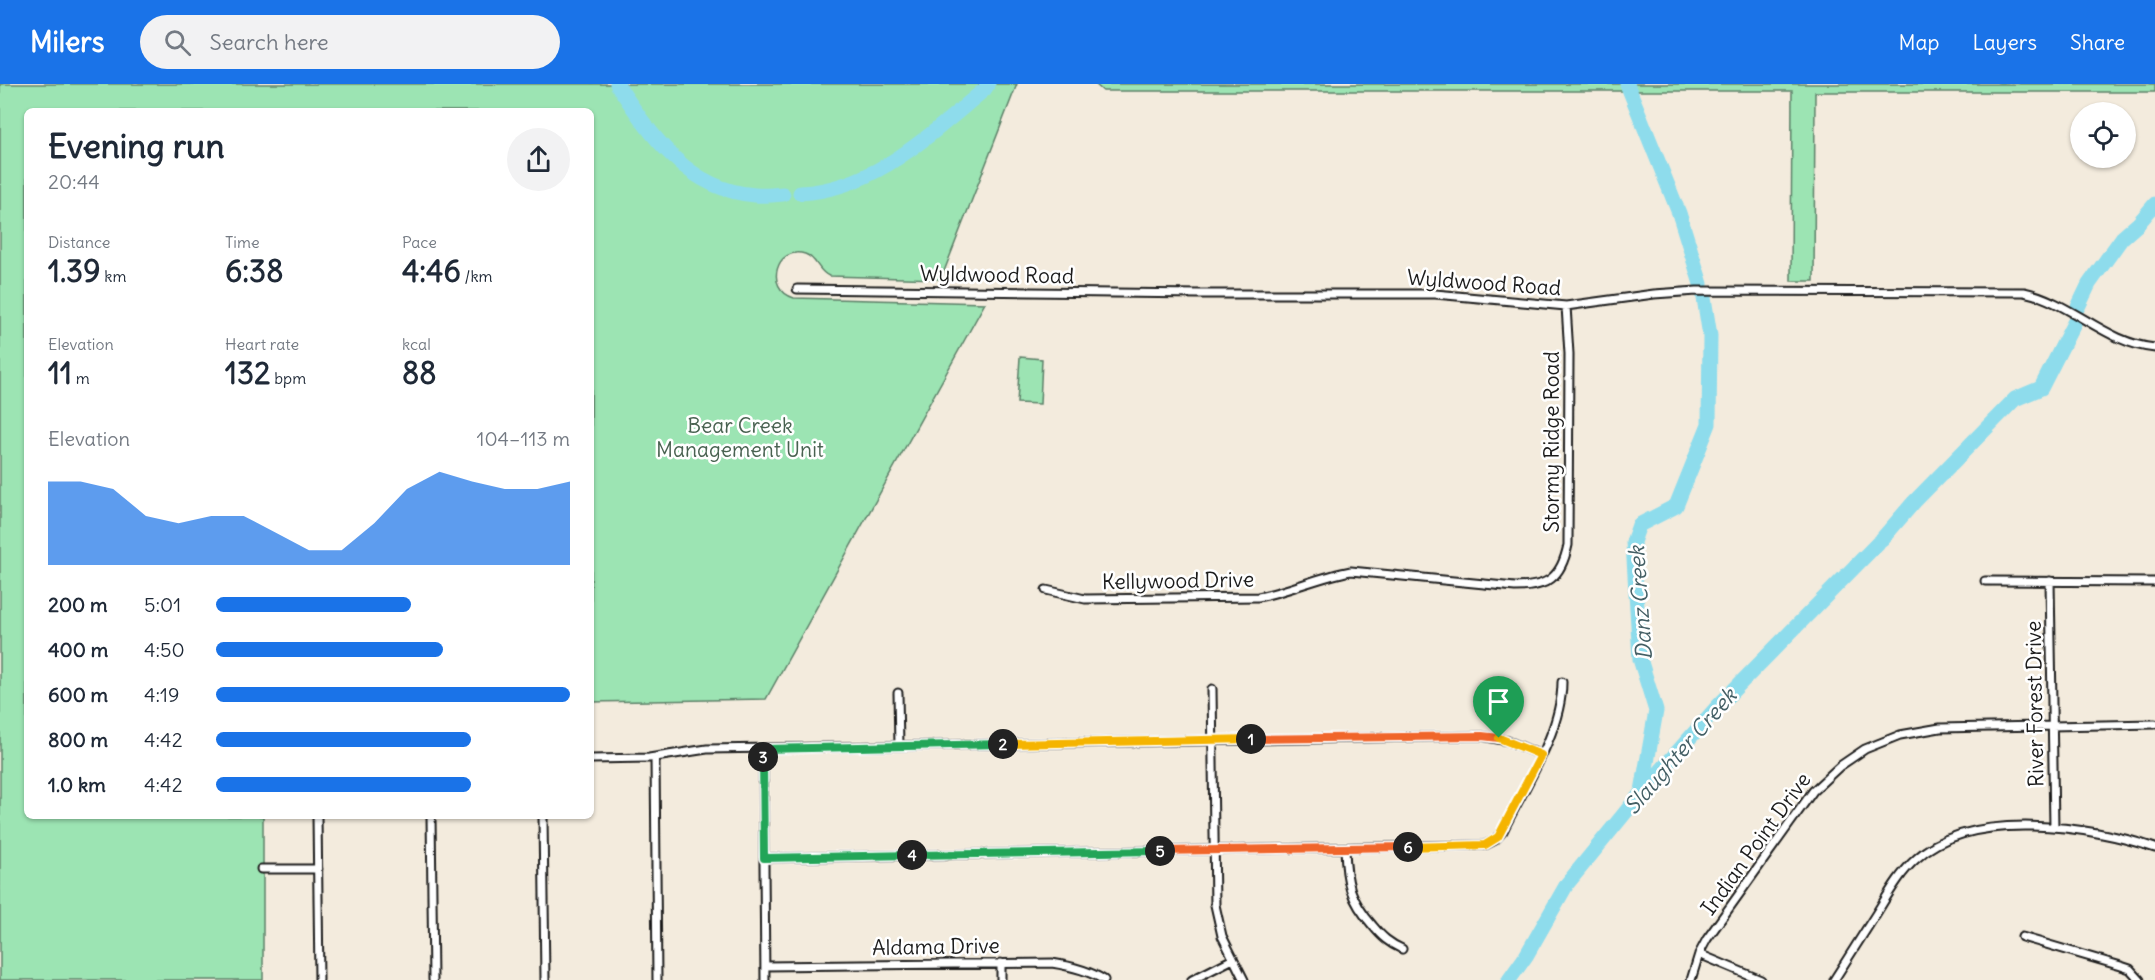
<!DOCTYPE html>
<html lang="en">
<head>
<meta charset="utf-8">
<style>
  :root { --surface:#fff; --page:#f2f2f3; --text:#1f2937; --muted:#747a83; --accent:#1a73e8 }
  body { margin:0; font-family:Delius,sans-serif; background:var(--page); color:var(--text); height:100vh; display:flex; flex-direction:column; font-size:22px; white-space:nowrap }
  * { box-sizing:border-box; margin:0 }
  p { font-size:20px; color:var(--muted) }
  .icon { flex:none; width:33px; height:33px; fill:none; stroke:currentColor; stroke-width:2; stroke-linecap:round; stroke-linejoin:round }
  .map { position:relative; flex:1; overflow:hidden }
  .drawer { position:absolute; left:24px; top:24px; width:570px; height:711px; display:flex; flex-direction:column; background:var(--surface); border-radius:9px; box-shadow:0 2px 4px #0004 }
  .drawer>* { flex:none }
  .controls { position:absolute; left:2070px; top:18px; display:grid; gap:12px }
  .controls a { display:grid; place-items:center; width:66px; height:66px; border-radius:50%; background:var(--surface); box-shadow:0 2px 4px #0004; font-size:30px }
  .pin { position:absolute; display:grid; place-items:center; width:51px; height:51px; color:#fff; margin:-62px -26px; border-radius:50% 50% 50% 0; rotate:-45deg; box-shadow:0 0 6px #0007 }
  .pin .icon { rotate:45deg }
  .km { position:absolute; width:30px; height:30px; margin:-15px; border-radius:50%; background:#222; color:#fff; font-size:16px; line-height:30px; text-align:center }
  .round { display:grid; place-items:center; flex:none; width:63px; height:63px; border-radius:32px; background:var(--page) }
  .head { display:flex; align-items:center; justify-content:space-between; height:102px; padding:0 24px }
  h1 { font-size:33px; font-weight:800; line-height:45px }
  .metrics { display:grid; grid-template-columns:repeat(3,1fr); gap:9px; height:102px; padding:6px 24px }
  .metrics div { display:grid; align-content:center }
  .metrics b { font-size:30px; font-weight:800 }
  .metrics small { font-size:16px; font-weight:400 }
  .metrics p { font-size:16px }
  .chart { height:168px; padding:12px 24px }
  .chart p { display:flex; justify-content:space-between }
  .chart svg { width:100%; height:108px; margin-top:6px; fill:var(--accent); opacity:.7 }
  ul { padding:0 24px; list-style:none; font-size:20px }
  li { display:grid; grid-template-columns:96px 72px 1fr; align-items:center; height:45px }
  li i { height:15px; border-radius:8px; background:var(--accent) }
  header { display:flex; align-items:center; gap:36px; box-sizing:border-box; height:84px; padding:0 30px; background:var(--accent); color:#fff }
  header strong { font-size:28px }
  nav { display:flex; gap:33px; margin-inline-start:auto; font-size:21px }
  .search { width:420px; height:54px; background:var(--page); display:flex; align-items:center; gap:15px; box-sizing:border-box; padding:0 21px; border-radius:33px; color:var(--muted); font-size:22px }
  .map>svg:first-child { display:block }
</style>
</head>
<body>
<header>
<strong>Milers</strong>
<div class="search"><svg class="icon" aria-label="search" viewBox="0 0 24 24"><circle cx="10" cy="10" r="6"/><path d="M15 15l6 6"/></svg>Search here</div>
<nav><a>Map</a><a>Layers</a><a>Share</a></nav>
</header>
<div class="map">
<svg width="2155" height="896" viewBox="0 0 2155 896">
  <rect width="100%" height="100%" fill="#f3ebdd"/>
  <filter id="ink" filterUnits="userSpaceOnUse"><feTurbulence type="fractalNoise" baseFrequency=".0167" numOctaves="2"/><feDisplacementMap in="SourceGraphic" scale="12" xChannelSelector="R" yChannelSelector="G"/><feConvolveMatrix kernelMatrix="1 2 1 2 8 2 1 2 1" color-interpolation-filters="sRGB"/></filter>
  <g filter="url(#ink)">
    <path fill="#9ce4b3" stroke="#5c8068" stroke-width="1.5" d="M 0,0 L 1017,0 L 941,195 L 829,192 C 818,188 817,174 805,170 C 777,161 763,204 794,214 L 985,219 L 766,615 L 591,618 L 591,27 L 27,27 L 27,732 L 263,732 L 263,896 L 0,896 Z
      M 1095,0 L 2155,0 L 2155,8 L 1815,8 L 1814,197 L 1791,197 L 1792,7 L 1103,7 Z
      M 1020,273 L 1042,275 L 1040,320 L 1017,319 Z"/>
    <g fill="none" stroke-linecap="round" stroke-linejoin="round">
      <path stroke="#8edcec" stroke-width="15" d="M 617,0 C 651,51 687,106 755,111 C 764,112 774,111 783,110
        M 1627,0 L 1679,129 L 1701,200
        M 800,109 C 875,105 929,51 984,6 L 988,0
        M 2078,223 L 2089,200 L 2122,154 L 2138,140 L 2155,120
        M 1882,455 L 1914,418 L 2015,315 L 2041,304 L 2075,237
        M 1642,707 L 1656,627 L 1640,575 L 1633,458 L 1639,441 L 1676,422 L 1709,340 L 1710,252 L 1704,214
        M 1509,896 L 1526,872 L 1567,800 L 1642,708 L 1718,622 L 1878,459"/>
      <defs>
        <path id="minor" d="M 797,205 L 1200,210 L 1435,210 L 1566,222 L 1654,210 L 1697,207 L 2024,208 C 2071,218 2107,260 2155,264
          M 1985,497 L 2155,498
          M 2050,497 L 2054,743
          M 1046,506 L 1085,515 L 1258,513 C 1290,507 1318,493 1351,487 L 1515,503 C 1548,503 1561,494 1568,461 L 1569,270 L 1566,222
          M 1212,605 L 1215,821 L 1222,852 L 1244,896
          M 898,609 L 899,662
          M 763,665 L 765,896
          M 655,674 L 657,896
          M 591,675 L 649,674 L 707,665 L 1482,652 L 1508,657 L 1541,671
          M 317,732 L 319,896
          M 431,732 L 433,896
          M 543,732 L 545,896
          M 1345,764 C 1346,798 1350,816 1373,842 C 1382,853 1389,859 1402,865
          M 764,774 L 1485,761 L 1495,756 L 1503,747 C 1525,702 1562,647 1562,598
          M 261,785 L 318,785
          M 2022,853 L 2121,882 L 2130,885 L 2140,896
          M 1699,870 L 1761,896
          M 765,882 L 1052,879 C 1071,882 1088,886 1104,896
          M 1001,896 L 1001,879
          M 1192,896 L 1233,875
          M 1691,896 L 1699,870 L 1707,855 L 1813,707 L 1840,682 L 1865,665 L 1900,651 L 1940,644 L 2155,640
          M 1834,896 C 1848,874 1862,852 1876,830 C 1888,811 1899,790 1916,775 C 1970,724 2092,742 2155,764"/>
      </defs>
      <use href="#minor" stroke="#1c1c1c" stroke-width="11"/>
      <use href="#minor" stroke="#fff" stroke-width="7"/>
    </g>
  </g>
  <g fill="none" stroke-linecap="round" stroke-linejoin="round" filter="url(#ink)">
    <defs>
      <path id="split-1" d="M 1251,655 L 1482,652 L 1499,654"/>
      <path id="split-2" d="M 1003,660 L 1251,655"/>
      <path id="split-3" d="M 763,673 L 763,665 L 1003,660"/>
      <path id="split-4" d="M 763,673 L 764,774 L 912,771"/>
      <path id="split-5" d="M 912,771 L 1160,767"/>
      <path id="split-6" d="M 1160,767 L 1408,763"/>
      <path id="split-7" d="M 1408,763 L 1485,761 L 1498,753 L 1541,671 L 1499,654"/>
    </defs>
    <use href="#split-1" stroke="#fff" stroke-width="12"/>
    <use href="#split-2" stroke="#fff" stroke-width="12"/>
    <use href="#split-3" stroke="#fff" stroke-width="12"/>
    <use href="#split-4" stroke="#fff" stroke-width="12"/>
    <use href="#split-5" stroke="#fff" stroke-width="12"/>
    <use href="#split-6" stroke="#fff" stroke-width="12"/>
    <use href="#split-7" stroke="#fff" stroke-width="12"/>
    <use href="#split-1" stroke="#f0652b" stroke-width="8"/>
    <use href="#split-2" stroke="#f5b400" stroke-width="8"/>
    <use href="#split-3" stroke="#22a559" stroke-width="8"/>
    <use href="#split-4" stroke="#22a559" stroke-width="8"/>
    <use href="#split-5" stroke="#22a559" stroke-width="8"/>
    <use href="#split-6" stroke="#f0652b" stroke-width="8"/>
    <use href="#split-7" stroke="#f5b400" stroke-width="8"/>
  </g>
  <g text-anchor="middle" stroke-width="5" stroke-linejoin="round" paint-order="stroke">
    <g font-size="21" fill="#1c1c1c" stroke="#fff">
      <text transform="translate(997 191) rotate(1)" y="7">Wyldwood Road</text>
      <text transform="translate(1484 199) rotate(4)" y="7">Wyldwood Road</text>
      <text transform="translate(1552 358) rotate(-90)" y="7">Stormy Ridge Road</text>
      <text transform="translate(1178 497) rotate(-1)" y="7">Kellywood Drive</text>
      <text transform="translate(2035 620) rotate(-91)" y="7">River Forest Drive</text>
      <text transform="translate(1756 760) rotate(-54)" y="7">Indian Point Drive</text>
      <text transform="translate(936 863) rotate(-1)" y="7">Aldama Drive</text>
    </g>
    <g font-size="21" fill="#496251" stroke="#fff">
      <text x="740" y="349">Bear Creek<tspan x="740" dy="24">Management Unit</tspan></text>
    </g>
    <g font-size="22" font-style="italic" fill="#445f65" stroke="#fff">
      <text transform="translate(1640 519) rotate(-94)" y="8">Danz Creek</text>
      <text transform="translate(1680 667) rotate(-49)" y="8">Slaughter Creek</text>
    </g>
  </g>
</svg>
<div class="controls">
<a><svg class="icon" aria-label="locate" viewBox="0 0 24 24"><circle cx="12" cy="12" r="6"/><path d="M12 2v4M12 18v4M2 12h4M18 12h4"/></svg></a>
</div>
<div class="pin" style="left:1499px;top:654px;background:#1e9e55"><svg class="icon" aria-label="arrive" viewBox="0 0 24 24"><path d="M6 21V4h12l-3 4 3 4H6"/></svg></div>
<b class="km" style="left:1251px;top:655px">1</b>
<b class="km" style="left:1003px;top:660px">2</b>
<b class="km" style="left:763px;top:673px">3</b>
<b class="km" style="left:912px;top:771px">4</b>
<b class="km" style="left:1160px;top:767px">5</b>
<b class="km" style="left:1408px;top:763px">6</b>
<section class="drawer">
<div class="head"><div><h1>Evening run</h1><p>20:44</p></div><a class="round"><svg class="icon" aria-label="share" viewBox="0 0 24 24"><path d="M12 15V3M7 8l5-5 5 5M5 13v7h14v-7"/></svg></a></div>
<div class="metrics">
<div><p>Distance</p><b>1.39<small> km</small></b></div>
<div><p>Time</p><b>6:38</b></div>
<div><p>Pace</p><b>4:46<small> /km</small></b></div>
</div>
<div class="metrics">
<div><p>Elevation</p><b>11<small> m</small></b></div>
<div><p>Heart rate</p><b>132<small> bpm</small></b></div>
<div><p>kcal</p><b>88</b></div>
</div>
<div class="chart"><p><span>Elevation</span>104–113 m</p>
<svg viewBox="0 0 160 44" preserveAspectRatio="none"><path d="M0 44V10L10 10L20 13L30 24L40 27L50 24L60 24L70 31L80 38L90 38L100 27L110 13L120 6L130 10L140 13L150 13L160 10V44z"/></svg>
</div>
<ul>
<li><b>200 m</b>5:01<i style="width:55%"></i></li>
<li><b>400 m</b>4:50<i style="width:64%"></i></li>
<li><b>600 m</b>4:19<i style="width:100%"></i></li>
<li><b>800 m</b>4:42<i style="width:72%"></i></li>
<li><b>1.0 km</b>4:42<i style="width:72%"></i></li>
</ul>
</section>
</div>
</body>
</html>
